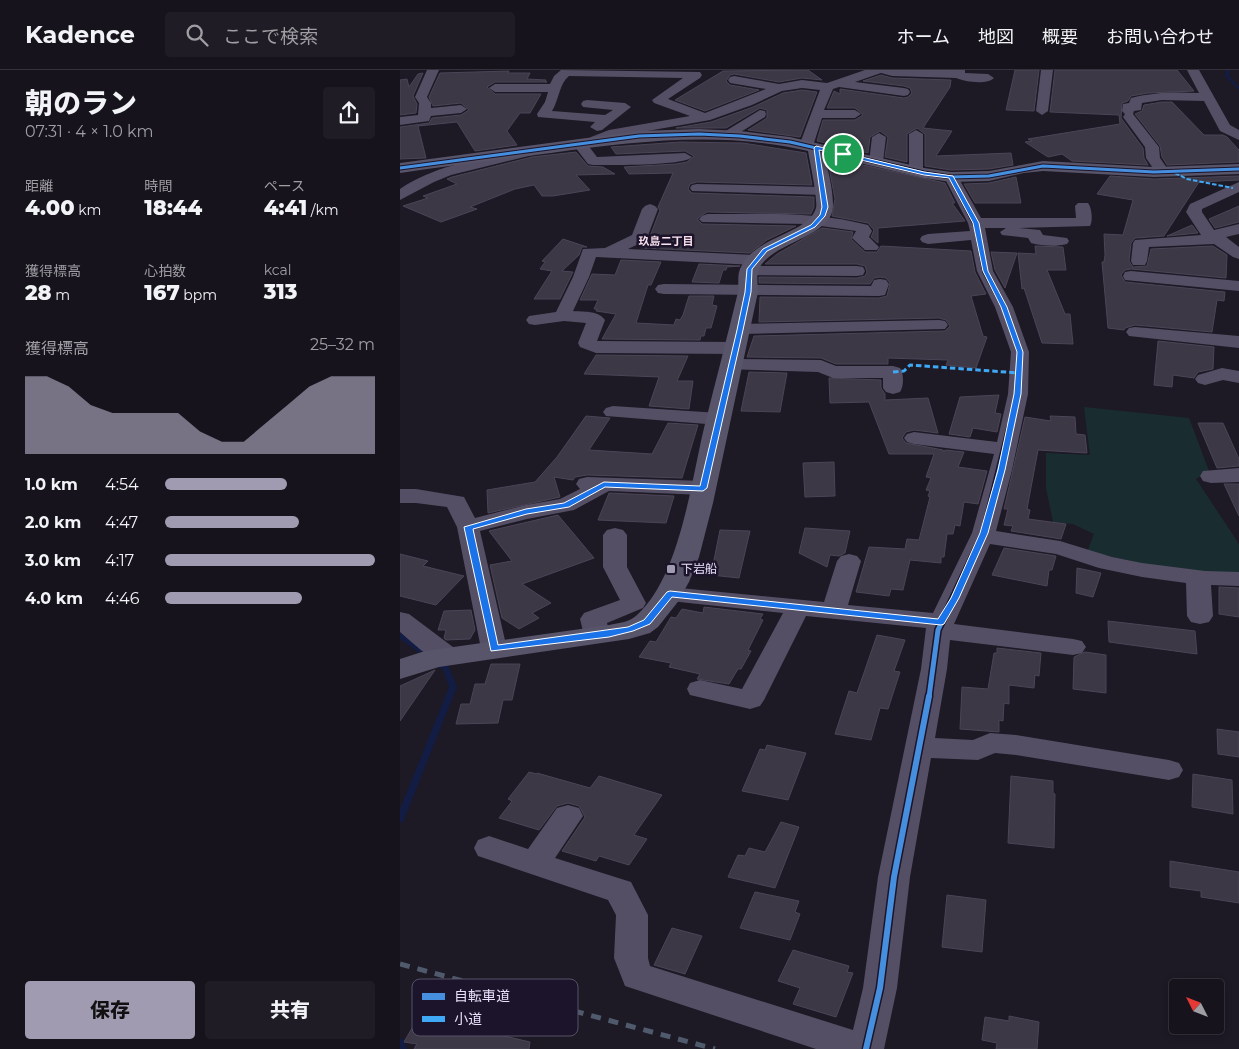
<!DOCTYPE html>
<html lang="ja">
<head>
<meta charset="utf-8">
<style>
  :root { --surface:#16131c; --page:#1f1c25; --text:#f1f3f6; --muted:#9e9ea3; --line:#35323b; --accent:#a19bb1 }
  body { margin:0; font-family:Montserrat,"Noto Sans JP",sans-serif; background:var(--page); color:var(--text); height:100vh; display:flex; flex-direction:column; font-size:19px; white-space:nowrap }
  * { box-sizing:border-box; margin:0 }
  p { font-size:16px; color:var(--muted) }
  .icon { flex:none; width:28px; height:28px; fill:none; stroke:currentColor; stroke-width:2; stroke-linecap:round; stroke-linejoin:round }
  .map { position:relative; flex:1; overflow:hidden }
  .panel { display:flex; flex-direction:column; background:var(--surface); width:400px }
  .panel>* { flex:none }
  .needle { width:32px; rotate:312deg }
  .fabs { position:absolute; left:769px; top:909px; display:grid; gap:10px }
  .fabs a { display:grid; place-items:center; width:55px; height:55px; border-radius:5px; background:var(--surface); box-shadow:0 2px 8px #0003,0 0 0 1px var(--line); font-size:25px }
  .pin { position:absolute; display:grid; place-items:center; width:42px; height:42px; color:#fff; margin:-21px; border:2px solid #fff; border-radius:50%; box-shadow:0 1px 5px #0007 }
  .round { display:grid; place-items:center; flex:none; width:52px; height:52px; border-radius:5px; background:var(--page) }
  .headline { display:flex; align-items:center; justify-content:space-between; height:85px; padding:0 25px }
  h1 { font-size:28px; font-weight:800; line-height:38px }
  .stats { display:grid; grid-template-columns:repeat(3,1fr); gap:8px; height:85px; padding:5px 25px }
  .stats div { display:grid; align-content:center }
  .stats b { font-size:21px; font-weight:800 }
  .stats small { font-size:14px; font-weight:400 }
  .stats p { font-size:14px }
  .chart { height:140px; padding:10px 25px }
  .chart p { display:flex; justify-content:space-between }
  .chart svg { width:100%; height:90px; margin-top:5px; fill:var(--accent); opacity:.7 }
  .cta { display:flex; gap:10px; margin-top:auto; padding:10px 25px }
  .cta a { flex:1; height:58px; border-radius:5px; background:var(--accent); color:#111; font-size:20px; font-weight:800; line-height:58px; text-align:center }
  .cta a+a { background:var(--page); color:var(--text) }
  ul { padding:0 25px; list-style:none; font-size:16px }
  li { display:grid; grid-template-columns:80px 60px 1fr; align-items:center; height:38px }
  li i { height:12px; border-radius:6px; background:var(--accent) }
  header { display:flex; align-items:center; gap:30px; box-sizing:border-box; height:70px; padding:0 25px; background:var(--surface); border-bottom:1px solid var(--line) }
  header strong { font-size:24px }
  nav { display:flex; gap:28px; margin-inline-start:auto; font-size:18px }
  .search { width:350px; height:45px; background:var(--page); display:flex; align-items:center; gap:12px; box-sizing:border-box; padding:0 18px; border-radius:5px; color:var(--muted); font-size:19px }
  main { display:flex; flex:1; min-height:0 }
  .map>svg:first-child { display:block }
</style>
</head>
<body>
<header>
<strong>Kadence</strong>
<div class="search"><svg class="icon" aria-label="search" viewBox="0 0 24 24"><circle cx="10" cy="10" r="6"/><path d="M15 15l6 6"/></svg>ここで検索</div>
<nav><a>ホーム</a><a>地図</a><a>概要</a><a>お問い合わせ</a></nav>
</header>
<main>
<section class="panel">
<div class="headline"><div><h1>朝のラン</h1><p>07:31 · 4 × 1.0 km</p></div><a class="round"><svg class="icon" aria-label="share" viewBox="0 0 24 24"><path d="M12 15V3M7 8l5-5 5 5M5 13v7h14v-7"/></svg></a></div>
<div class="stats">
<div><p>距離</p><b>4.00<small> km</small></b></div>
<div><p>時間</p><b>18:44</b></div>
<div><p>ペース</p><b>4:41<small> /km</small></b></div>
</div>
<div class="stats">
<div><p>獲得標高</p><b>28<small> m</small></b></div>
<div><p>心拍数</p><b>167<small> bpm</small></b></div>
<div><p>kcal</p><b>313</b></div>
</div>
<div class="chart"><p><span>獲得標高</span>25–32 m</p>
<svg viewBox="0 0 160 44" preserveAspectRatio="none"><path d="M0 44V6L10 6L20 11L30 20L40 24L50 24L60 24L70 24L80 33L90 38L100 38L110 29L120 20L130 11L140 6L150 6L160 6V44z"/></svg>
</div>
<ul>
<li><b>1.0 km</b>4:54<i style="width:58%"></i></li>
<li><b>2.0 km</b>4:47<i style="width:64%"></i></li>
<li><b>3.0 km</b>4:17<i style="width:100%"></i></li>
<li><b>4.0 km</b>4:46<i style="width:65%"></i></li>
</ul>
<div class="cta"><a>保存</a><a>共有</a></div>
</section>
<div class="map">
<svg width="839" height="979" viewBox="0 0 839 979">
  <rect width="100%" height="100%" fill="#1d1925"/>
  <path fill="#192d31" d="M 684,337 L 789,348 L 809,401 L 796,409 L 839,474 L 839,506 L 799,505 L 687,482 L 694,464 L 673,454 L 653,452 L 646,418 L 646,383 L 690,385 Z"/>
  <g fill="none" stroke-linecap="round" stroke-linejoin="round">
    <path fill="#131d43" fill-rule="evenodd" d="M 826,0 L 830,0 L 829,6 L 839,17 L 839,20 L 825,6 Z
      M 0,563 L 3,563 L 49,597 L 57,617 L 4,750 L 3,752 L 0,753 L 0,739 L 49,617 L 43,600 L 0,569 Z
      M 0,968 L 4,970 L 7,979 L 0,979 Z"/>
  </g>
  <path fill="#3d3846" stroke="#4b4557" d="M 408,0 L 422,10 L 402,8 L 379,12 L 334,4 L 330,5 L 326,11 L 330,15 L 359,20 L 305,41 L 275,30 L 323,1 Z
    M 615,0 L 639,0 L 634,41 L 606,40 Z
    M 655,0 L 777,0 L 794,21 L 748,23 L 731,26 L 728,31 L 722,33 L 721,48 L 743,78 L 744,88 L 748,95 L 672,91 L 662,84 L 648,87 L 625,72 L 632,71 L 628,69 L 720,54 L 719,45 L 650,42 Z
    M 109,1 L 108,3 L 130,3 L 127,9 L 146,10 L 145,12 L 147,12 L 95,12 L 87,17 L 95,24 L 141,24 L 130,43 L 120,43 L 107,61 L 117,75 L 75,81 L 57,52 L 18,56 L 26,88 L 0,89 L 0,57 L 29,53 L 32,48 L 61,45 L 69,40 L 61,33 L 33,36 L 29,27 L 40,3 Z
    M 23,3 L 13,26 L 17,34 L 16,43 L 0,45 L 0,10 L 7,9 L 9,17 L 18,4 Z
    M 481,5 L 492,8 L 551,10 L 550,17 L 523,58 L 552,61 L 536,86 L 611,83 L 613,95 L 589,99 L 551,100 L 525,96 L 525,64 L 517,58 L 507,64 L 507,92 L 485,87 L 488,67 L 480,61 L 470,67 L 468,83 L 417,71 L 423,50 L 455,50 L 463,45 L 455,38 L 427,38 L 434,21 L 440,24 L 440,19 L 504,28 L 508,27 L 512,23 L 510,18 L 504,16 L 463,11 Z
    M 402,20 L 417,22 L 400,67 L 348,60 L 367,48 L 367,40 L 360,38 L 326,58 L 276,58 L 311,52 L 353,37 L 383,23 Z
    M 762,32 L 772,32 L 804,65 L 823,65 L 827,67 L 839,80 L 839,92 L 767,95 L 762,87 L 760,76 L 735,44 L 742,41 L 744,35 Z
    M 280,72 L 343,73 L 406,83 L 412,115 L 297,112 L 290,114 L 288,119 L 292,123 L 414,127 L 414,137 L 411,144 L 307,142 L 298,148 L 298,150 L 302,154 L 396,156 L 367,170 L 350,183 L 241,178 L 249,169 L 260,140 L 258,137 L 273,103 L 229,104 L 224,97 L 276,94 L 287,92 L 294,86 L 285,81 L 216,84 L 211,77 Z
    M 176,82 L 188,96 L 203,97 L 215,104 L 176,105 L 190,120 L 153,126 L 142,126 L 134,115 L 115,119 L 70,137 L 77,139 L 41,152 L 3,136 L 28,128 L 23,126 L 57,114 L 47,109 L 52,107 L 132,87 Z
    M 427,87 L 545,113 L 555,133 L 552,133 L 565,151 L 478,158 L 478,173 L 471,167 L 474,160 L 468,153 L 432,146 L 435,129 Z
    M 710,106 L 754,109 L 839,106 L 839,110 L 799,112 L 764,166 L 735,168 L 731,173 L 729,191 L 733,197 L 747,196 L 751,179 L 813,176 L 827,185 L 826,208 L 731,199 L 725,200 L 721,205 L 725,212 L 825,222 L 824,231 L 817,230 L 812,262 L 735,255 L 725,258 L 724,260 L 708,258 L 702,192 L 704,192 L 705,185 L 704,164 L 723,165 L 733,130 L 697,124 Z
    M 616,107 L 621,133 L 575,133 L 564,114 L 589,113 Z
    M 839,136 L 839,152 L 815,158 L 809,149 Z
    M 792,155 L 798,163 L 767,166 Z
    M 422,158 L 453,162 L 451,169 L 465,182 L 477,182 L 481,176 L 571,181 L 575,202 L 586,224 L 571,226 L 583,266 L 587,267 L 576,298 L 546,295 L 548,290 L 488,288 L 488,294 L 436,294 L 421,288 L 347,287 L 354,266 L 545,261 L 550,256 L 546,250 L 539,248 L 359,252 L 360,227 L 479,228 L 487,226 L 490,213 L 486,208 L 480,207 L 474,208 L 470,214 L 359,213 L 359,207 L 457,208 L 465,206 L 467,202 L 465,196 L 457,194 L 365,194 L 377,184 Z
    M 163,169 L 187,177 L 182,177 L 179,185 L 162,201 L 173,202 L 160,229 L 134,229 L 152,201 L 140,199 L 145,192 L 142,191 Z
    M 635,176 L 663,177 L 666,200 L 647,200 L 665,244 L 670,244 L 673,274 L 642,273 L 624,218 L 622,219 L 618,183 L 636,184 Z
    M 591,182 L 617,183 L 605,218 L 595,200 Z
    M 221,190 L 261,192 L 251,215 L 248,215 L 236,253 L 274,255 L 276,249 L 280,250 L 283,245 L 289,226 L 314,226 L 312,235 L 317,236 L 311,258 L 306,258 L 304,266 L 301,266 L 300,270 L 202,269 L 216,244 L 196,241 L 197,239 L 194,239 L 198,230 L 180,230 L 192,204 L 215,205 Z
    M 299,194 L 340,196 L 327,197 L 326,200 L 323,200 L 319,213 L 292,212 Z
    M 758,271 L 814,277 L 813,299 L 798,302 L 794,308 L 773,305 L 772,317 L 754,315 Z
    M 196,285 L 288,286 L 277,311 L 293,311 L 289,339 L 249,336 L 259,307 L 184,304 Z
    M 349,302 L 387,303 L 380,342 L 341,341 Z
    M 429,308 L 481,310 L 481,318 L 485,324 L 485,330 L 528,328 L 538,363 L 514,360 L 506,362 L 502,368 L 506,373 L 543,380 L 544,382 L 545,380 L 564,382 L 558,397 L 587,401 L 578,434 L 564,432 L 560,456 L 555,455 L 553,464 L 547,464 L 544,487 L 541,487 L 541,493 L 510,490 L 503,520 L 491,519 L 489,526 L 456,522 L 469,477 L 505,479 L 507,469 L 519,470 L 530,427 L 528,426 L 530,421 L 526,420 L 531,408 L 526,407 L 534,384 L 489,384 L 469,332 L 430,333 Z
    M 599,325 L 595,343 L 601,344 L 597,362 L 573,358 L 570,367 L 549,364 L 560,327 Z
    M 186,346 L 210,348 L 189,380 L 252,384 L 268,353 L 298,355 L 282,408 L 187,405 L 175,407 L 173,410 L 154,407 L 160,427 L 88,443 L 87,420 L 135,412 L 157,387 Z
    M 650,346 L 675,347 L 676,364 L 685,365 L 687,383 L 638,380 L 627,439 L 630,440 L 628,449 L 666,454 L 661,469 L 611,461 L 613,456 L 604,455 L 608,439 L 604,439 L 625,347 L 651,351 Z
    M 798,353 L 823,353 L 839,389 L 839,396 L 817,398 Z
    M 434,392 L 435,426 L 405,427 L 403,393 Z
    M 824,414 L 839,414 L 839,446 Z
    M 209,423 L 274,426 L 266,453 L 198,450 Z
    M 158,445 L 194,488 L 122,514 L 151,533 L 132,543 L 139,548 L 119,559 L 102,548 L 90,495 L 112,491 L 89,461 Z
    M 405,458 L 450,461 L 445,483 L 439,486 L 430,485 L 427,497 L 399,483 Z
    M 320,460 L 350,461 L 339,508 L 311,505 Z
    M 604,478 L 656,486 L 652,500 L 649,500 L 647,516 L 592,505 Z
    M 0,484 L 28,491 L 23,496 L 64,506 L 36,535 L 0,526 Z
    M 677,498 L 701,503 L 693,527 L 676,523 Z
    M 819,517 L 839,518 L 839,547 L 819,544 Z
    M 304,537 L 363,544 L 360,549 L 363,550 L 348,580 L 351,581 L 341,599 L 338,599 L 329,614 L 297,609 L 300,604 L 269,597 L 271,593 L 239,587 L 250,571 L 256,572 L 271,547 L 276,548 L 282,539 L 303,543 Z
    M 71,540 L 75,560 L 70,569 L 46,570 L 44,568 L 46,560 L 38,560 L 44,541 Z
    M 708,551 L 795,561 L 797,584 L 709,572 Z
    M 477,565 L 505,570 L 494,601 L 500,602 L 488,639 L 480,638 L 471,670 L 435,664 L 449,621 L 457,623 Z
    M 597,578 L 641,583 L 639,606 L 635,605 L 634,618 L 609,615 L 609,634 L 604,633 L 603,651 L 599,650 L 599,662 L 560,659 L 562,617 L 588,619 L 594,583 L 597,583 Z
    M 685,582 L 706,585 L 706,623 L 673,619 L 674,587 Z
    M 91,594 L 120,594 L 112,630 L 103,630 L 98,653 L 56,654 L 61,634 L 70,634 L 75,614 L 85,614 Z
    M 35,600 L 0,651 L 0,616 Z
    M 817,659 L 839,662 L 839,687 L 818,684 Z
    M 367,675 L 406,683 L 388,730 L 342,721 L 360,679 L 365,680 Z
    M 129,702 L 137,704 L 137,703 L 190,718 L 199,706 L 262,725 L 234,765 L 247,769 L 229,795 L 199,786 L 196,791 L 162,781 L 185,747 L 179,736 L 168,733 L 157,736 L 139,760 L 99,748 L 112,731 L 108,729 Z
    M 793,704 L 832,710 L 833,744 L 792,737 Z
    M 611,706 L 653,711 L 653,723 L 655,724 L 654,778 L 608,773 Z
    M 381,752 L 399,757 L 375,818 L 328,807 L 338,785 L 345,786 L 349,778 L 365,782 Z
    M 770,791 L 839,802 L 839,833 L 801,827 L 801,821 L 770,817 Z
    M 355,822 L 399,831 L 395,842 L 400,844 L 390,870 L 340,858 Z
    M 547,825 L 586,830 L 582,882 L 542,877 Z
    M 272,858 L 302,866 L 285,904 L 254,895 Z
    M 393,880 L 449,896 L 447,902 L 453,903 L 436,947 L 393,934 L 400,918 L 378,911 Z
    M 19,946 L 130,972 L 129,979 L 14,979 L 17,974 L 4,972 Z
    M 609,946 L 639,952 L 637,979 L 596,979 L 597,973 L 582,970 L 585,947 L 609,951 Z"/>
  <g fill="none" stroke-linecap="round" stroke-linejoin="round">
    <path fill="#544f65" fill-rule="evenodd" d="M 27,0 L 39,0 L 27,27 L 31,33 L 31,38 L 61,35 L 67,39 L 61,43 L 31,46 L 29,51 L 0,55 L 0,47 L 18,45 L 19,33 L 15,27 Z
      M 161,0 L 300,2 L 302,5 L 300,8 L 268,29 L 305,43 L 366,19 L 330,13 L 328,10 L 330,7 L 334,6 L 379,14 L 402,10 L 427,13 L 465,0 L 565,0 L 565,3 L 588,4 L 594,8 C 587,15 565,12 556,8 L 492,6 L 481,3 L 455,12 L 504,18 L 508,19 L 510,22 L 508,25 L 504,26 L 439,17 L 433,19 L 424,40 L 455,40 L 461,44 L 455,48 L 422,48 L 413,76 L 406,80 L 399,76 L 420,20 L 402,18 L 382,21 L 352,35 L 310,50 L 213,67 L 196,74 L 189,70 L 191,67 L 209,60 L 290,46 L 254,33 L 252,30 L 283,8 L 169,6 C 159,14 159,30 152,41 L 205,45 L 213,40 L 183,37 L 181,34 L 183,31 L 187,30 L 225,33 L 231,37 L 202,60 L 197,61 L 190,57 L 195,52 L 138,47 L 137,44 L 145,32 L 148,22 L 95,22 L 89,18 L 95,14 L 150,14 L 154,6 Z
      M 641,0 L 653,0 L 648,41 L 642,45 L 636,41 Z
      M 787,0 L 799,0 L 830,55 L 839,60 L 839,70 L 820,61 L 804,31 L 762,30 L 742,33 L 741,40 L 734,41 L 733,44 L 759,77 L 760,88 L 769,101 L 767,104 L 757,104 L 746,88 L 745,77 L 723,47 L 725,44 L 722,41 L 723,34 L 729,33 L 731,28 C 754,22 776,22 799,23 Z
      M 360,40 L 365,41 L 366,44 L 365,47 L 331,68 L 326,69 L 319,65 Z
      M 516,60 L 523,64 L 523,101 L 521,104 L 511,104 L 509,101 L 509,64 Z
      M 479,63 L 486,67 L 483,92 L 481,95 L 471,95 L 469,92 L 472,67 Z
      M 179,69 L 184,70 L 197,87 L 285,83 L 292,87 C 285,96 209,95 193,95 L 188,94 L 172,73 Z
      M 132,77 L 139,81 L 137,84 L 51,105 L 34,112 L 0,130 L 0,119 C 38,93 88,88 132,77 Z
      M 551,103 L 556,104 L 558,107 L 581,148 L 676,148 L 675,136 L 678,133 L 688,133 C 692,138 693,151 690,156 L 619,158 L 640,160 L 643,165 L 667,168 L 669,171 L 667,174 C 656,177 642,176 631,173 L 628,168 L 602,165 L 600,162 L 606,158 L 585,158 L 593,201 L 613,237 L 629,282 L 628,324 L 612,400 L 596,461 L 660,471 L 712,487 L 742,493 L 805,501 L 839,502 L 839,516 L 811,515 L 813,546 L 809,552 L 800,554 L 791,552 L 787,546 L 786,513 L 742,507 L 699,498 L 656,484 L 590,474 L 554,554 L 673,569 L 682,571 L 686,577 L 682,583 L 673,585 L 550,570 L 547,599 L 535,668 L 573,670 L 590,663 L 616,665 L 769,690 L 779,693 L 783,700 L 779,707 L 769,710 L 616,685 L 595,683 L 578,690 L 531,688 L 510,807 L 497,918 L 484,979 L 416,979 L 225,916 L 214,888 L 216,845 L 208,830 L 78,786 L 74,778 L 78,770 L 89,766 L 128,779 L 157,738 L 168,735 L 179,738 L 183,746 L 155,788 L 231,812 L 248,845 L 248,888 L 250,896 L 453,960 L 463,918 L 478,807 L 521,599 L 526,558 L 406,546 L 364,630 L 360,636 L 350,639 L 290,625 L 287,619 L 290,613 L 300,610 L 342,619 L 383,543 L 270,531 L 261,529 L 258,524 L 261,519 L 270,517 L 424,532 L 437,491 L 441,486 L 449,484 L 457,486 L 461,491 L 448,535 L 533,543 L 572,463 L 594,384 L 514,374 L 507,372 L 504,368 L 507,364 L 514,362 L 597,372 L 608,324 L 611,282 L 595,237 L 577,201 L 571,170 L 528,174 L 522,172 L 520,169 L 522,166 L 528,164 L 570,161 L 568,153 L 544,107 L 546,104 Z
      M 839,112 L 839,122 L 802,139 L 802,142 L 814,160 L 839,154 L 839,164 L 826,167 L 839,177 L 839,189 L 833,187 L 814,174 L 749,177 L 747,191 L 745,195 L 733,195 L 731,191 L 733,173 L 735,170 L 801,165 L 786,142 L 790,134 Z
      M 297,114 L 423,117 L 428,118 L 430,121 L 428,124 L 423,125 L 292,121 L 290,118 L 292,115 Z
      M 250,134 L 255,136 L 258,139 L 247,168 L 245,171 L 228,179 L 355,185 L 361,187 L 363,190 L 361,193 L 355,195 L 196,187 L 189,207 L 173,241 C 183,242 198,240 205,250 L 197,271 L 199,271 L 335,272 L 342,274 L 344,278 L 342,282 L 335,284 L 196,283 L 180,277 L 178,273 L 186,253 L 164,251 L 135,255 L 129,254 L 126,250 L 129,246 L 156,242 L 173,207 L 183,179 L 205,178 L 232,165 L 242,139 L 245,136 Z
      M 307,144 C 361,144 415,141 468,155 L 472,161 L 469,167 L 479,177 L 477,180 L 465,180 L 452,168 L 456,161 L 407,154 L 302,152 L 299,149 L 302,146 Z
      M 349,196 L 457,196 L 463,197 L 465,201 L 463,205 L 457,206 L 343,205 L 341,201 L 343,197 Z
      M 731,201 L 839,211 L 839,221 L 725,210 L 723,206 L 725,202 Z
      M 480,209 L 486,210 L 489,214 L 485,225 L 479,226 L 264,224 L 258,223 L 255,219 L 258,215 L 264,214 L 471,216 L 474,210 Z
      M 539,250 L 545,251 L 548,255 L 545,259 L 340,264 L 334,263 L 331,259 L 334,255 L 340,254 Z
      M 735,257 L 839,266 L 839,278 L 729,266 L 726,262 L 729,258 Z
      M 332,289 L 421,290 L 436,296 L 493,296 L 500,298 C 504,304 504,316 500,322 L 493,324 L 486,322 L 483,318 L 483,308 L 433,308 L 418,302 L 325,299 L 322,295 L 325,291 Z
      M 822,298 L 839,301 L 839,313 L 823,310 L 805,315 L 798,313 L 795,309 L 798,305 Z
      M 213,336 L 319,343 L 326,345 L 329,349 L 326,353 L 319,355 L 206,346 L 203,342 L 206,338 Z
      M 839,398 L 839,412 L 811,413 L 803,411 L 800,406 L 803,401 Z
      M 187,407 L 303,411 L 311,413 L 314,418 L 311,423 L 303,425 L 209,421 L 174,440 L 127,449 L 80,461 L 107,579 L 103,585 L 94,587 L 85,585 L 81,579 L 57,457 L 47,437 L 16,433 L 0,433 L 0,419 L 16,419 L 64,427 L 75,448 L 126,435 L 160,429 L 180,419 L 176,414 L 179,409 Z
      M 215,458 L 223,460 L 227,465 L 227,497 L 246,533 L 243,538 L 207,553 L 210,565 L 206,571 L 197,573 L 188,571 L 184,565 L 180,549 L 184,543 L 220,530 L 203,497 L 203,465 L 207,460 Z
      M 0,542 L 9,544 L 57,580 L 61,586 L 57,592 C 36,598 16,575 0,562 Z"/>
    <path fill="#58546a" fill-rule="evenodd" d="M 299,59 L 340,61 L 390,67 L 524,98 L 551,102 L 589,101 L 643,91 L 754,97 L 839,94 L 839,104 L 754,107 L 643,101 L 624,103 L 589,111 L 551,112 L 524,108 L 425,85 C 428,101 433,119 433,135 C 434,167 371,172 359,199 C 356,206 358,214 358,222 L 313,433 L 299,487 L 289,512 L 277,533 L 258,557 L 250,563 L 229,569 L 39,597 L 0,609 L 0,589 L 25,581 L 209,555 C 219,553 230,552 237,545 C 280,506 291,412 304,358 C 315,313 327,268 338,222 C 339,215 337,206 340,199 C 354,165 408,165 416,138 C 418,130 410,92 408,81 C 321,61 239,71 151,83 C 101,89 50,96 0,103 L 0,93 L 239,61 Z"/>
    <path stroke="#4f5a6c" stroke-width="5" stroke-dasharray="10 8" stroke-linecap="butt" d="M 0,894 L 315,979"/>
    <path stroke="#3fa9f5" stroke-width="2" stroke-dasharray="4.5 2" stroke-linecap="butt" d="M 775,103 L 787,109 L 833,118"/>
    <path stroke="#3fa9f5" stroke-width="3" stroke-dasharray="5.5 3" stroke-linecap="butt" d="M 493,302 L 504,301 L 510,295 L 619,303"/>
    <defs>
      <path id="cycleway-far3" d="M 0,98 L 239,66 L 299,64 L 340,66 L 390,72 L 524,103 L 551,107 L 589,106 L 643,96 L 754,102 L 839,99
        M 551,107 L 576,156"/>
      <path id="cycleway-far2" d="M 576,154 L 585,201 L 604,237 L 620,282 L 618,324 L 610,359"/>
      <path id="cycleway-far1" d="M 529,627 L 538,560 L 584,463 L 610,358"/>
      <path id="cycleway" d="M 466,979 L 480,918 L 494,807 L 529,626"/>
    </defs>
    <use href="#cycleway-far3" stroke="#1b142a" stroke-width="5"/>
    <use href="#cycleway-far2" stroke="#1b142a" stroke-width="6"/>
    <use href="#cycleway-far1" stroke="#1b142a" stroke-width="8"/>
    <use href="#cycleway" stroke="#1b142a" stroke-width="9"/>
    <use href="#cycleway-far3" stroke="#468fdf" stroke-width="3"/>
    <use href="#cycleway-far2" stroke="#468fdf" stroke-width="4"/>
    <use href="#cycleway-far1" stroke="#468fdf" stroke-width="5"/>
    <use href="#cycleway" stroke="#468fdf" stroke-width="6"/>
  </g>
  <path fill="#1a73e8" stroke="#fff" fill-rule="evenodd" d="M 416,76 L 524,102 L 553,106 L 579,153 L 588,201 L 607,237 L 623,282 L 621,324 L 605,400 L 588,463 L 559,528 L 544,554 L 541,555 L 272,527 L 250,554 L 233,561 L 209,567 L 91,581 L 64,457 L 126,439 L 164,433 L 204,412 L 300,416 L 337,260 L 345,222 L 347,199 L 363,179 L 411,155 L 420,145 L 422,137 L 414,78 ZM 419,80 L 524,105 L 549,108 L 573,153 L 583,201 L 601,237 L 617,282 L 614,324 L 598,400 L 580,463 L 551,528 L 538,549 L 270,521 L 267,522 L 244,550 L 228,557 L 98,575 L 73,459 L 127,444 L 169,437 L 205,417 L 303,421 L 307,418 L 343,260 L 351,222 L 352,199 L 367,181 L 415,157 L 425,146 L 428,137 Z"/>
  <rect fill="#a19bb1" stroke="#1b142a" stroke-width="2" x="266" y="494" width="10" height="10" rx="2.5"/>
  <g text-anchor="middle" stroke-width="5" stroke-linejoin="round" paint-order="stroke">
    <g font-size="11" font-weight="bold" fill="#fce2ef" stroke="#1b142a">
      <text x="266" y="175">玖島二丁目</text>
    </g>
    <g font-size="12" fill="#e8e1fc" stroke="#1b142a" text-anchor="start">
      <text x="281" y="503">下岩船</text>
    </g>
  </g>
  <rect x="12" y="909" width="166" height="57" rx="8" fill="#1b142a" stroke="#585269" stroke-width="1"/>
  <rect x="22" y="923" width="23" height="7" fill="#468fdf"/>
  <rect x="22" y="946" width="23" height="6" fill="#3fa9f5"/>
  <g font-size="14" fill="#e8e1fc">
    <text x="54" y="931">自転車道</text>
    <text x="54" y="954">小道</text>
  </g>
</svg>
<div class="fabs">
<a><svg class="needle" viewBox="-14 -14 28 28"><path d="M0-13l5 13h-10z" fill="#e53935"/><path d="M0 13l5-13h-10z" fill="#9e9ea3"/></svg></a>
</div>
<div class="pin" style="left:443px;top:84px;background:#1e9e55"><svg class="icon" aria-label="arrive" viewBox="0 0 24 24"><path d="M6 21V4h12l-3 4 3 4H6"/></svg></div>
</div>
</main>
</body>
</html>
